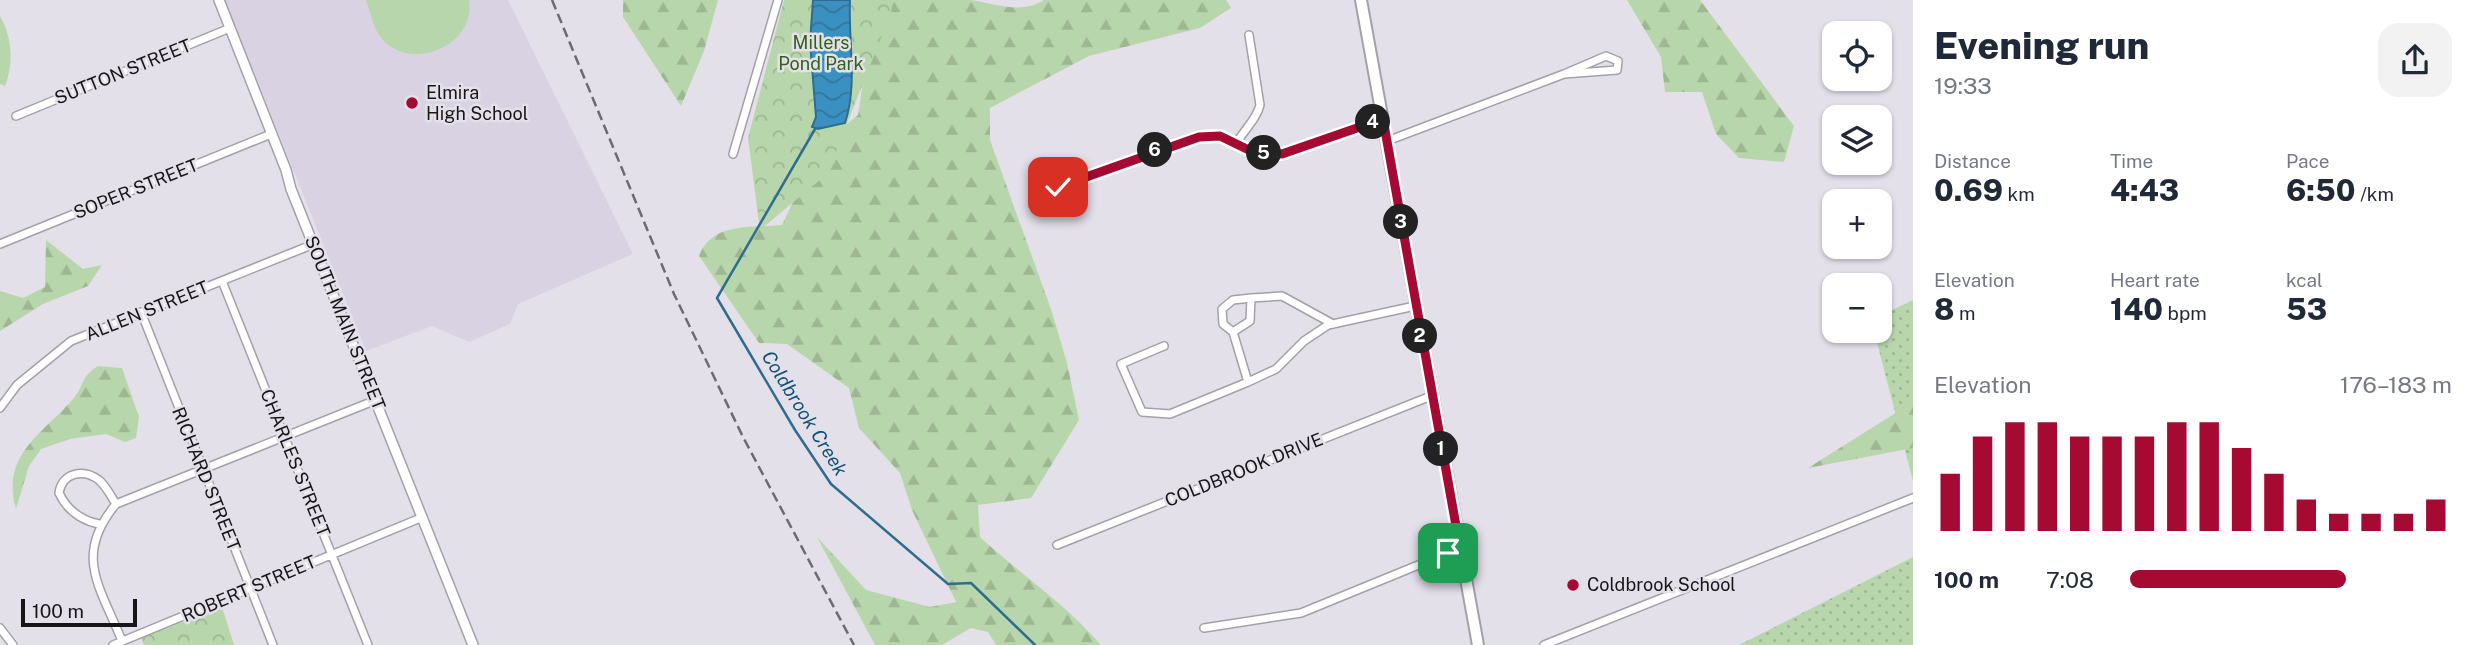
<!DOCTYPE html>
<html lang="en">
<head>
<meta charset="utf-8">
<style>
  :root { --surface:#fff; --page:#f2f2f3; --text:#1f2937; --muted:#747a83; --accent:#a50a33 }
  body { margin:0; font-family:"Public Sans",sans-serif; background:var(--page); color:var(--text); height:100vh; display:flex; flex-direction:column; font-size:26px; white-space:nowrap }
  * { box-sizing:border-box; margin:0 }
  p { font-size:23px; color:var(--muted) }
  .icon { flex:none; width:38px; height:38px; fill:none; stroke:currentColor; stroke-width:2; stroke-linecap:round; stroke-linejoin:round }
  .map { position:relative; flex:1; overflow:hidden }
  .side { display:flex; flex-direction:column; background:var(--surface); width:560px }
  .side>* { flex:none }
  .fabs { position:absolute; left:1822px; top:21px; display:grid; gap:14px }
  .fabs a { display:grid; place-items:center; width:70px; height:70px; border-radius:14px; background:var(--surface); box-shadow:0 2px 5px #0004; font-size:35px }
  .scale { position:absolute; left:21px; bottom:18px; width:116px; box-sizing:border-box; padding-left:7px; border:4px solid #161518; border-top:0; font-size:19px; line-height:24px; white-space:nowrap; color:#161518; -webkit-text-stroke:5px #e4e0ea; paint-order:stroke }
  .pin { position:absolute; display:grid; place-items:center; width:60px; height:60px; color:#fff; margin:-30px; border-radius:14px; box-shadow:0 4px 10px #0006 }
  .km { position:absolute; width:35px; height:35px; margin:-18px; border-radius:50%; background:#222; color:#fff; font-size:19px; line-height:35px; text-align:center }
  .round { display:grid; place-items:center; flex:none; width:74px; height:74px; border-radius:21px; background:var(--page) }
  .head { display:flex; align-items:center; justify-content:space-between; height:119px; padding:0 21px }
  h1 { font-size:38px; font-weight:800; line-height:52px }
  .figures { display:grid; grid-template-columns:repeat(3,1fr); gap:10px; height:119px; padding:7px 21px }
  .figures div { display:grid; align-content:center }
  .figures b { font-size:30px; font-weight:800 }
  .figures small { font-size:19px; font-weight:400 }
  .figures p { font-size:19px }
  .chart { height:196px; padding:14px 21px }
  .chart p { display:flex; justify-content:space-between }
  .chart svg { width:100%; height:126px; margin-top:7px; stroke:var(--accent); stroke-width:6 }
  ul { padding:0 21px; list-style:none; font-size:23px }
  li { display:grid; grid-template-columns:112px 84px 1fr; align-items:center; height:52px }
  li i { height:18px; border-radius:9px; background:var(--accent) }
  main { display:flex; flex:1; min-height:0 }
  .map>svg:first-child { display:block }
</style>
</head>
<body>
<main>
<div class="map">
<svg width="1913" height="645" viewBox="0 0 1913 645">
  <defs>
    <pattern id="grass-dots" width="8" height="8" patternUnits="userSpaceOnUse" patternTransform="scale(1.75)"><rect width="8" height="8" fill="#b8d6ab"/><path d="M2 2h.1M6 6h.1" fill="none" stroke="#9db792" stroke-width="1.8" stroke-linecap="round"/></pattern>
    <pattern id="forest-firs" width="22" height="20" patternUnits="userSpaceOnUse" patternTransform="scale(1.75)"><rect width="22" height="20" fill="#b8d6ab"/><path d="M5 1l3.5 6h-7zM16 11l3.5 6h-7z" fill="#9db792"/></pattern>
    <pattern id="park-crowns" width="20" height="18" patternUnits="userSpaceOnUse" patternTransform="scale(1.75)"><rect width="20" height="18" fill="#b8d6ab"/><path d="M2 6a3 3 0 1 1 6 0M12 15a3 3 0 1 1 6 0" fill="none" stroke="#9db792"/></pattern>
    <pattern id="water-waves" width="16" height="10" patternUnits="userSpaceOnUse" patternTransform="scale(1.75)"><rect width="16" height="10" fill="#3a91c1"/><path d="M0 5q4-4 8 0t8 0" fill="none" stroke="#30759c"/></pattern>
  </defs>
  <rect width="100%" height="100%" fill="#e4e0ea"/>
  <path fill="#d9d2e3" d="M 225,0 L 508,0 L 633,254 L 518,304 L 510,324 L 469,342 L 432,326 L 366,351 Z"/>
  <path fill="url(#grass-dots)" d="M 1913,300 L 1913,481 L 1874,331 L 1880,331 L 1880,316 Z
    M 1913,557 L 1913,645 L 1739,645 Z"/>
  <path fill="url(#forest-firs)" d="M 623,0 L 718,0 L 704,51 L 681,106 L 623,17 Z
    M 876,0 C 907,0 939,0 970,0 C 995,3 1020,15 1044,0 L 1226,0 L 1231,8 L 1200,28 L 1089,56 L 990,108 L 990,140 L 1052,312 L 1067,363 L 1079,420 L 1031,498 L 978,505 L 980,537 C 1020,574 1066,604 1101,645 L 996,645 L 988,632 L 971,628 L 942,645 L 875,645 L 817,537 L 866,590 L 930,607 L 956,602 L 912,510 L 900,473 L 859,428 L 849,388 L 787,344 L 759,343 L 699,256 C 712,222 750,228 782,225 L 813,159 L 825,142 L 858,115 Z
    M 1627,0 L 1700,0 L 1794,126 L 1784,162 L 1739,158 L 1716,134 L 1702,92 L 1665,92 L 1661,57 Z
    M 46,240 L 83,269 L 102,265 L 88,286 L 43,304 L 0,331 L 0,291 L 23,298 L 45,287 Z
    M 98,366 L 122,368 L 139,417 L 136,438 L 125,442 L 106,434 L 70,439 L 41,449 L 29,466 L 16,509 C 0,454 44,433 73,399 C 85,385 80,377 98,366 Z
    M 1913,402 L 1913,448 L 1808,468 Z"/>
  <path fill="url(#park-crowns)" d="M 784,0 L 893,0 L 891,13 L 827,174 L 760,230 L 748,138 Z
    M 222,607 L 234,645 L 144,645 L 141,638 Z"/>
  <path fill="#b8d6ab" d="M 366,0 L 469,0 C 477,47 406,75 379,35 C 373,26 370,11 366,0 Z
    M 0,16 C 12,36 14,64 5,86 L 0,84 Z"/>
  <path fill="url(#water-waves)" stroke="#2f6c8e" stroke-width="2" d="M 813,0 L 850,0 C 848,41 858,84 845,123 L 818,129 L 812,127 L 816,117 L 810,42 Z"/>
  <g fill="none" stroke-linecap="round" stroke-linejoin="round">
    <path stroke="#2f6c8e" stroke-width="2.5" d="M 815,129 L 717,298 L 795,430 L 831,484 L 948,584 L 971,583 L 1035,645"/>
    <defs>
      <path id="minor" d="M 16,116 L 230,28
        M 1387,141 L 1564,74 L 1617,70 L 1618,61 L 1606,56 L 1564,74
        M 1236,144 C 1243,131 1257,119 1260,105 L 1249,35
        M 733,154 L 778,0
        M 1058,187 L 1199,137 L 1220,136 L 1253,152 L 1282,154 L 1383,119
        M 0,244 L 271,134
        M 222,281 L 368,645
        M 141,312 L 273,645
        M 1333,324 L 1282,296 L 1251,298 L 1250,321 L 1233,332 L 1248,382 L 1276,369 L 1304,341 L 1328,325 L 1415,306
        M 1233,332 L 1223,324 L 1222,309 L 1233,300 L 1251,298
        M 1164,346 L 1121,364 L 1142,412 L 1170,414 L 1248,382
        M 0,408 L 17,385 L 71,341 L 314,244
        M 99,524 C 80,520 67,510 59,493 C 62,473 83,468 99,480 C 106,486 111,496 116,504
        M 1057,545 L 1431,396
        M 0,628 L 13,645
        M 1204,628 L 1301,613 L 1460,548
        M 122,641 C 100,586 73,556 116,504 L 376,400
        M 113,645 L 423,517
        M 1544,645 L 1913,498"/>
      <path id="tertiary" d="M 219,0 L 286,170 L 291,189 L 473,645"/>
      <path id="secondary" d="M 1361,0 L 1478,645"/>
    </defs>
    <use href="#minor" stroke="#a4a0a9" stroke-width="10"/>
    <use href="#tertiary" stroke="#a4a0a9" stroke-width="12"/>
    <use href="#secondary" stroke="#a4a0a9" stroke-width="14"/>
    <use href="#minor" stroke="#fff" stroke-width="7"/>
    <use href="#tertiary" stroke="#fff" stroke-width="9"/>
    <use href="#secondary" stroke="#fff" stroke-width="10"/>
    <path stroke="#6d6a70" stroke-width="2.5" stroke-dasharray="10 5" stroke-linecap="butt" d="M 552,0 L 674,294 L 743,437 L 854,645"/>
  </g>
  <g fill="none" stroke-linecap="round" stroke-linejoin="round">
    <defs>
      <path id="route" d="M 1058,187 L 1199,137 L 1220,136 L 1253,152 L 1282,154 L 1383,119 L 1460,548 L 1448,553"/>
    </defs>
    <use href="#route" stroke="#fff" stroke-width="14"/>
    <use href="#route" stroke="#a50a33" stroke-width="9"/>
  </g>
  <g fill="#a50a33" stroke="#e4e0ea" stroke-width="2.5">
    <circle cx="412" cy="103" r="7"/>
    <circle cx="1573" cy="585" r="7"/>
  </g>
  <g text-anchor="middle" stroke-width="5" stroke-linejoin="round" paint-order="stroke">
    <g font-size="18" fill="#34611a" stroke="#e4e0ea">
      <text x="821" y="49">Millers<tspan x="821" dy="21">Pond Park</tspan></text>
    </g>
    <g font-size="18" fill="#161518" stroke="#e4e0ea">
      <text transform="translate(123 72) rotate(-22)" y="6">SUTTON STREET</text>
      <text transform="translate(136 189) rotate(-22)" y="6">SOPER STREET</text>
      <text transform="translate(147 311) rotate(-22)" y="6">ALLEN STREET</text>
      <text transform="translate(345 323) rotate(68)" y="6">SOUTH MAIN STREET</text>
      <text transform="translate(295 463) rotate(68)" y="6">CHARLES STREET</text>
      <text transform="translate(1244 470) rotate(-22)" y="6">COLDBROOK DRIVE</text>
      <text transform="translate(206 479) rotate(68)" y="6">RICHARD STREET</text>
      <text transform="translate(249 589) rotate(-23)" y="6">ROBERT STREET</text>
    </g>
    <g font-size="18" fill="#161518" stroke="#e4e0ea" text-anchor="start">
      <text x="426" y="99">Elmira<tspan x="426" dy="21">High School</tspan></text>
      <text x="1587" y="591">Coldbrook School</text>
    </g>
    <g font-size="19" font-style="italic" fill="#115375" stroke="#e4e0ea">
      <text transform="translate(805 413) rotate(58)" y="7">Coldbrook Creek</text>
    </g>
  </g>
</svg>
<div class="fabs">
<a><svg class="icon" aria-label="locate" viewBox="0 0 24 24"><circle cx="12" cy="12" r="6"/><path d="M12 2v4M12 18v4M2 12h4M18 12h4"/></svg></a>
<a><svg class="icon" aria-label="layers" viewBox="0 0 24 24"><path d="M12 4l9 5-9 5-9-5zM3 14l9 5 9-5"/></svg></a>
<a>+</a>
<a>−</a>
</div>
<div class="scale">100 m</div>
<div class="pin" style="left:1448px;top:553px;background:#1e9e55"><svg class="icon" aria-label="arrive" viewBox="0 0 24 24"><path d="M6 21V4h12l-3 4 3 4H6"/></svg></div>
<div class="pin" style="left:1058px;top:187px;background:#d93025"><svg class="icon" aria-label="check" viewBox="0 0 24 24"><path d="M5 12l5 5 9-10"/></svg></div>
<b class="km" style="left:1441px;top:449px">1</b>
<b class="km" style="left:1420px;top:336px">2</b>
<b class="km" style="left:1401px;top:222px">3</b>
<b class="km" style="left:1373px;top:122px">4</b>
<b class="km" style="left:1264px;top:153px">5</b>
<b class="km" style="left:1155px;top:150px">6</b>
</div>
<section class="side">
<div class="head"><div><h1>Evening run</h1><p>19:33</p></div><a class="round"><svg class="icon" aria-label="share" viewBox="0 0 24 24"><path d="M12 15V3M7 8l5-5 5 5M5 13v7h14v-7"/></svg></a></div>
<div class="figures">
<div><p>Distance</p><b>0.69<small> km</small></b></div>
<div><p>Time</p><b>4:43</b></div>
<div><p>Pace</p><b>6:50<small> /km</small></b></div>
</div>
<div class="figures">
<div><p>Elevation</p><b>8<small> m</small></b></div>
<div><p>Heart rate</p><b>140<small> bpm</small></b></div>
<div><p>kcal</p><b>53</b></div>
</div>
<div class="chart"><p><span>Elevation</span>176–183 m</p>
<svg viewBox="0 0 160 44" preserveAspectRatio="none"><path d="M5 44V24M15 44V11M25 44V6M35 44V6M45 44V11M55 44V11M65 44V11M75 44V6M85 44V6M95 44V15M105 44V24M115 44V33M125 44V38M135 44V38M145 44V38M155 44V33"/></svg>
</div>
<ul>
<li><b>100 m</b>7:08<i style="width:67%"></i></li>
</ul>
</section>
</main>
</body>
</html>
